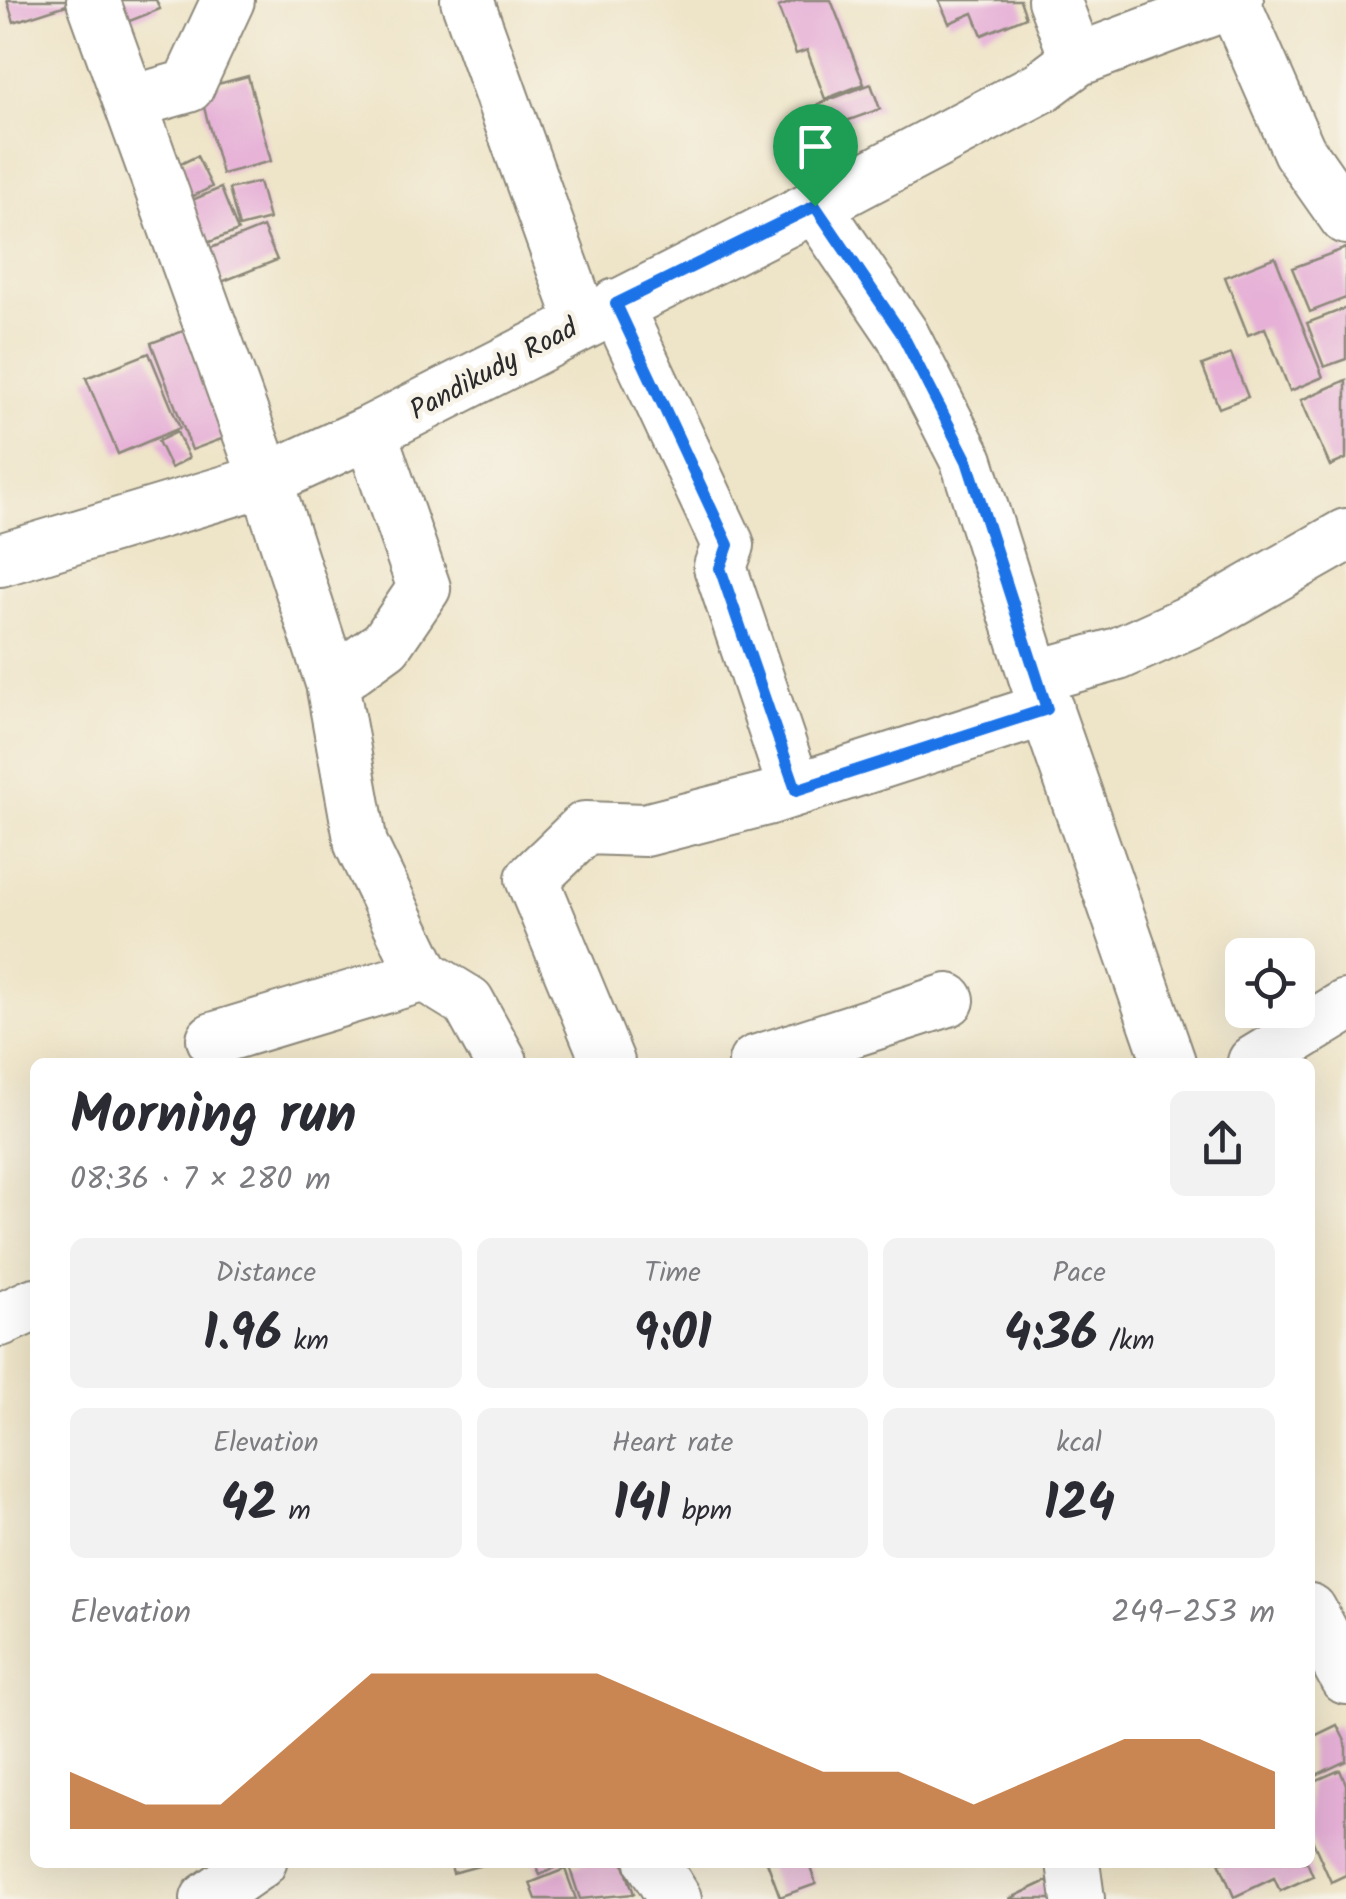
<!DOCTYPE html>
<html lang="en">
<head>
<meta charset="utf-8">
<style>
  :root { --surface:#fff; --page:#f2f2f3; --text:#2b2b33; --muted:#7c7c81; --accent:#b45309 }
  body { margin:0; font-family:Kalam,sans-serif; background:var(--page); color:var(--text); height:100vh; display:flex; flex-direction:column; font-size:38px; white-space:nowrap }
  * { box-sizing:border-box; margin:0 }
  p { font-size:32px; color:var(--muted) }
  .icon { flex:none; width:55px; height:55px; fill:none; stroke:currentColor; stroke-width:2; stroke-linecap:round; stroke-linejoin:round }
  .map { position:relative; flex:1; overflow:hidden }
  .panel { position:absolute; left:30px; top:1058px; width:1285px; height:810px; display:flex; flex-direction:column; background:var(--surface); border-radius:15px; box-shadow:0 10px 40px #0002 }
  .panel>* { flex:none }
  .controls { position:absolute; left:1225px; top:938px; display:grid; gap:20px }
  .controls a { display:grid; place-items:center; width:90px; height:90px; border-radius:15px; background:var(--surface); box-shadow:0 10px 40px #0002; font-size:50px }
  .pin { position:absolute; display:grid; place-items:center; width:85px; height:85px; color:#fff; margin:-102px -42px; border-radius:50% 50% 50% 0; rotate:-45deg; box-shadow:0 0 10px #0007 }
  .pin .icon { rotate:45deg }
  .round { display:grid; place-items:center; flex:none; width:105px; height:105px; border-radius:15px; background:var(--page) }
  .headline { display:flex; align-items:center; justify-content:space-between; height:170px; padding:0 40px }
  h1 { font-size:55px; font-weight:700; line-height:75px }
  .metrics { display:grid; grid-template-columns:repeat(3,1fr); gap:15px; height:170px; padding:10px 40px }
  .metrics div { display:grid; align-content:center; border-radius:15px; background:var(--page); text-align:center }
  .metrics b { font-size:50px; font-weight:700 }
  .metrics small { font-size:28px; font-weight:400 }
  .metrics p { font-size:28px }
  .chart { height:280px; padding:20px 40px }
  .chart p { display:flex; justify-content:space-between }
  .chart svg { width:100%; height:180px; margin-top:10px; fill:var(--accent); opacity:.7 }
  .map>svg:first-child { display:block }
</style>
</head>
<body>
<div class="map">
<svg width="1346" height="1899" viewBox="0 0 1346 1899">
  <rect width="100%" height="100%" fill="#f7f3e8"/>
  <filter id="ink" filterUnits="userSpaceOnUse"><feTurbulence type="fractalNoise" baseFrequency=".01" numOctaves="2"/><feDisplacementMap in="SourceGraphic" scale="20" xChannelSelector="R" yChannelSelector="G"/><feConvolveMatrix kernelMatrix="1 2 1 2 8 2 1 2 1" color-interpolation-filters="sRGB"/></filter>
  <filter id="wash" filterUnits="userSpaceOnUse"><feTurbulence type="fractalNoise" baseFrequency=".0048" numOctaves="4" result="noise"/><feDisplacementMap in="SourceGraphic" scale="40" xChannelSelector="R" yChannelSelector="G"/><feGaussianBlur stdDeviation="2.25" result="paint"/><feColorMatrix in="noise" values="0 0 0 0 0 0 0 0 0 0 0 0 0 0 0 0 0 1.4 0 .05"/><feComposite in="paint" operator="in"/></filter>
  <g filter="url(#wash)">
    <rect width="100%" height="100%" fill="#eee4c8"/>
    <g id="blocks">
      <path fill="#e6b0d7" d="M 7,0 L 79,0 L 79,1 L 14,22 Z
        M 100,0 L 156,0 L 160,9 L 112,28 Z
        M 798,0 L 831,0 L 864,84 L 825,99 L 807,50 L 796,54 L 778,7 Z
        M 939,0 L 1020,0 L 1026,17 L 982,35 L 973,13 L 949,23 Z
        M 248,76 L 271,161 L 222,174 L 199,89 Z
        M 871,84 L 880,109 L 827,128 L 818,104 Z
        M 197,156 L 212,187 L 183,201 L 168,170 Z
        M 259,182 L 269,219 L 239,227 L 229,189 Z
        M 221,188 L 238,231 L 202,245 L 185,203 Z
        M 263,227 L 277,260 L 219,283 L 206,250 Z
        M 1346,248 L 1346,298 L 1310,312 L 1292,268 Z
        M 1275,257 L 1323,377 L 1290,391 L 1265,328 L 1248,335 L 1225,277 Z
        M 1346,308 L 1346,359 L 1324,367 L 1307,323 Z
        M 194,327 L 235,434 L 192,450 L 151,343 Z
        M 149,353 L 180,428 L 118,454 L 86,378 Z
        M 1231,354 L 1248,397 L 1219,408 L 1202,365 Z
        M 1346,380 L 1346,459 L 1330,466 L 1301,400 Z
        M 177,432 L 189,458 L 171,468 L 158,441 Z
        M 1337,1725 L 1346,1743 L 1346,1761 L 1310,1778 L 1310,1738 Z
        M 1340,1770 L 1346,1784 L 1346,1875 L 1331,1882 L 1310,1835 L 1310,1783 Z
        M 450,1862 L 486,1862 L 486,1864 L 453,1873 Z
        M 534,1862 L 566,1862 L 540,1875 Z
        M 589,1862 L 623,1862 L 634,1894 L 580,1899 L 570,1869 Z
        M 767,1862 L 808,1862 L 816,1884 L 780,1897 Z
        M 1219,1862 L 1307,1862 L 1313,1876 L 1280,1891 L 1274,1878 L 1234,1897 Z
        M 565,1869 L 576,1899 L 536,1899 L 530,1883 Z
        M 1047,1881 L 1056,1899 L 1009,1899 Z"/>
    </g>
  </g>
  <g filter="url(#ink)">
    <use href="#blocks" fill-opacity="0" stroke="#8c887a" stroke-width="2.5"/>
    <g fill="none" stroke-linecap="round" stroke-linejoin="round">
      <defs>
        <path id="minor" d="M 93,0 L 266,480 L 332,683
          M 467,0 L 582,321
          M 1054,0 L 1077,60
          M 1233,1 L 1299,151 L 1346,218
          M 132,102 L 188,86 L 228,0
          M 815,206 L 902,334 L 967,461 L 1035,677 L 1169,1062
          M 616,305 L 728,545 L 720,567 L 795,790
          M 370,432 L 424,588 L 386,644 L 332,683 L 361,844 L 424,975 L 468,1002 L 501,1062
          M 0,560 L 266,480 L 370,432 L 815,206 L 1041,87 L 1077,60 L 1237,0
          M 1035,677 L 1118,654 L 1211,612 L 1346,535
          M 213,1039 L 424,975
          M 608,1062 L 532,879 L 585,828 L 645,830 L 770,798 L 1047,709
          M 755,1062 L 948,1000
          M 1254,1062 L 1346,1006
          M 0,1320 L 35,1304
          M 1310,1610 L 1346,1678
          M 652,1862 L 675,1899
          M 1073,1862 L 1078,1899
          M 207,1899 L 260,1862"/>
      </defs>
      <use href="#minor" stroke="#8c887a" stroke-width="56"/>
      <use href="#minor" stroke="#fff" stroke-width="52"/>
    </g>
  </g>
  <g fill="none" stroke-linecap="round" stroke-linejoin="round" filter="url(#ink)">
    <defs>
      <path id="route" d="M 815,206 L 902,334 L 967,461 L 1047,709 L 796,790 L 720,568 L 728,545 L 616,304 Z"/>
    </defs>
    <use href="#route" stroke="#fff" stroke-width="20"/>
    <use href="#route" stroke="#1a73e8" stroke-width="12"/>
  </g>
  <g text-anchor="middle" stroke-width="9" stroke-linejoin="round" paint-order="stroke">
    <g font-size="28" fill="#2b2b2b" stroke="#f7f3e8">
      <text transform="translate(493 368) rotate(-28)" y="10">Pandikudy Road</text>
    </g>
  </g>
</svg>
<div class="controls">
<a><svg class="icon" aria-label="locate" viewBox="0 0 24 24"><circle cx="12" cy="12" r="6"/><path d="M12 2v4M12 18v4M2 12h4M18 12h4"/></svg></a>
</div>
<div class="pin" style="left:815px;top:206px;background:#1e9e55"><svg class="icon" aria-label="arrive" viewBox="0 0 24 24"><path d="M6 21V4h12l-3 4 3 4H6"/></svg></div>
<section class="panel">
<div class="headline"><div><h1>Morning run</h1><p>08:36 · 7 × 280 m</p></div><a class="round"><svg class="icon" aria-label="share" viewBox="0 0 24 24"><path d="M12 15V3M7 8l5-5 5 5M5 13v7h14v-7"/></svg></a></div>
<div class="metrics">
<div><p>Distance</p><b>1.96<small> km</small></b></div>
<div><p>Time</p><b>9:01</b></div>
<div><p>Pace</p><b>4:36<small> /km</small></b></div>
</div>
<div class="metrics">
<div><p>Elevation</p><b>42<small> m</small></b></div>
<div><p>Heart rate</p><b>141<small> bpm</small></b></div>
<div><p>kcal</p><b>124</b></div>
</div>
<div class="chart"><p><span>Elevation</span>249–253 m</p>
<svg viewBox="0 0 160 44" preserveAspectRatio="none"><path d="M0 44V30L10 38L20 38L30 22L40 6L50 6L60 6L70 6L80 14L90 22L100 30L110 30L120 38L130 30L140 22L150 22L160 30V44z"/></svg>
</div>
</section>
</div>
</body>
</html>
